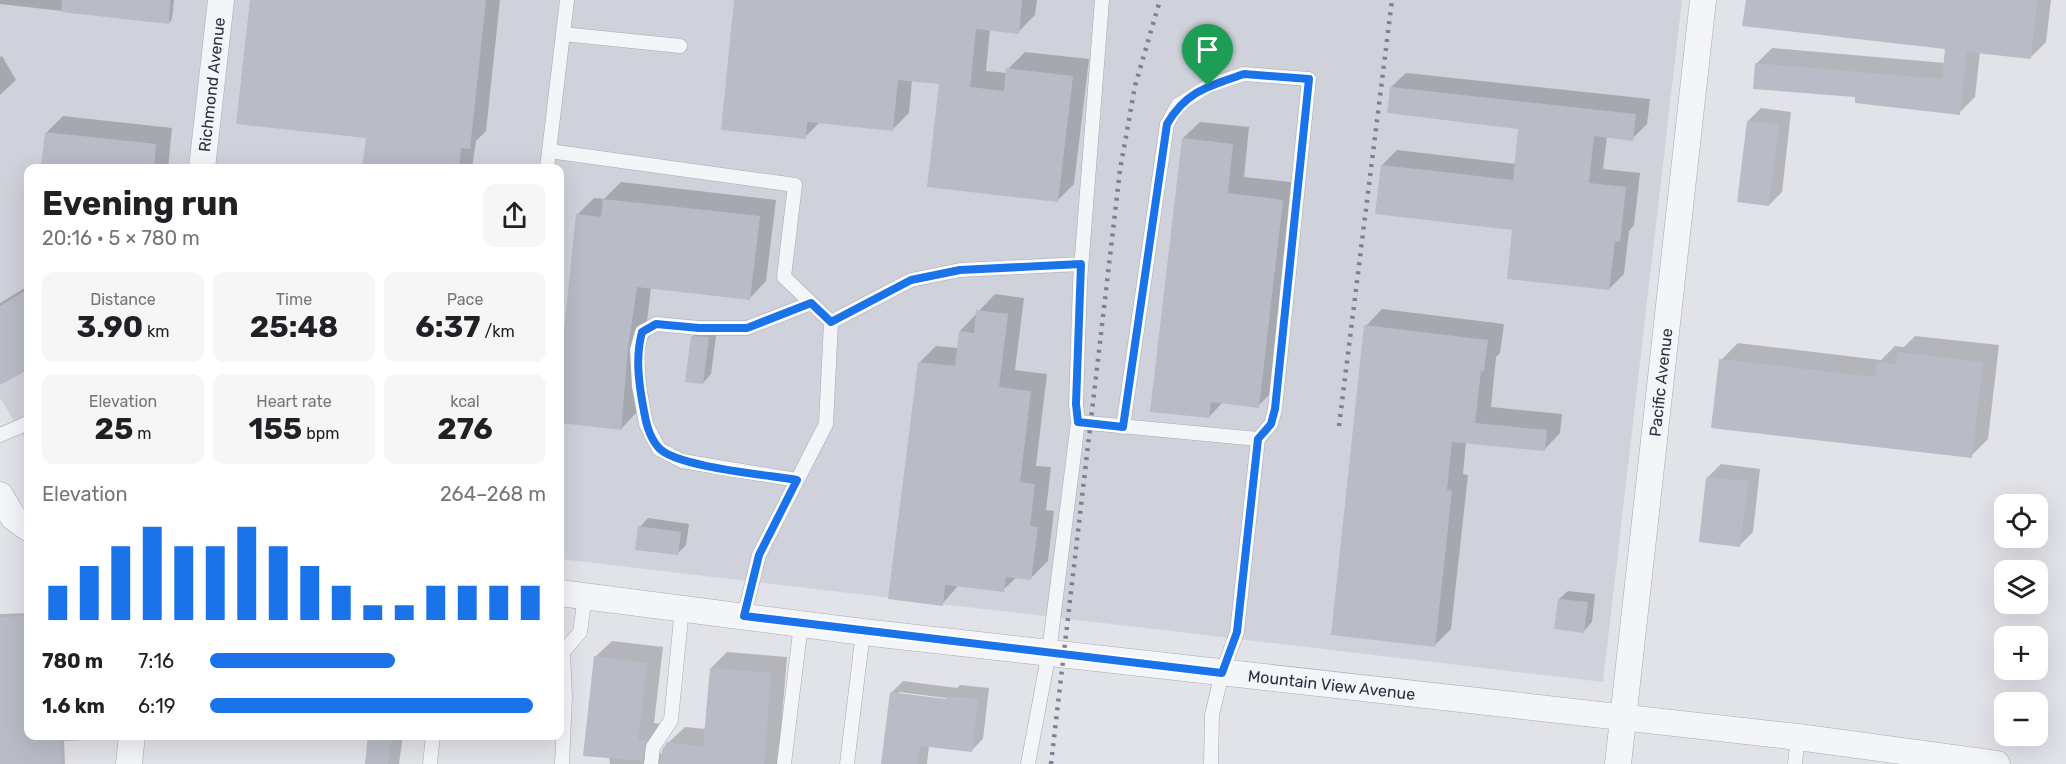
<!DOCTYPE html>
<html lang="en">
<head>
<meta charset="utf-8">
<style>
  :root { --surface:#fff; --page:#f6f6f6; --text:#202124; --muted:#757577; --accent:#1a73e8 }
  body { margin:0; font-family:Rubik,sans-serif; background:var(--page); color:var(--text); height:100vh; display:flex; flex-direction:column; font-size:22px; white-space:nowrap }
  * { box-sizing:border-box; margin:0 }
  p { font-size:20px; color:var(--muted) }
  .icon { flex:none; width:33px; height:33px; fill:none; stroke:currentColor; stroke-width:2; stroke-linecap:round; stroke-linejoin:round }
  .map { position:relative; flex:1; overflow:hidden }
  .side { position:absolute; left:24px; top:164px; width:540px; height:576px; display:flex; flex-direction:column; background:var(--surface); border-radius:12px; box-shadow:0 6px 24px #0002 }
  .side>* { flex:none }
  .tools { position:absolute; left:1994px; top:494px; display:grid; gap:12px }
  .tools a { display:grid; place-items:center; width:54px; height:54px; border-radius:12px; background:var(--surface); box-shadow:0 6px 24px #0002; font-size:30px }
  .pin { position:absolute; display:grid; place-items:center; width:51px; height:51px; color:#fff; margin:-62px -26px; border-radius:50% 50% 50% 0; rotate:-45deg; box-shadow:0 0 6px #0007 }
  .pin .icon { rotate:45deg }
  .round { display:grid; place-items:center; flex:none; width:63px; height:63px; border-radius:12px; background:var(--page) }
  .head { display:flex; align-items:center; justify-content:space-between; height:102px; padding:0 18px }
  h1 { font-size:33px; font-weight:700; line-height:45px }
  .stats { display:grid; grid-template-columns:repeat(3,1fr); gap:9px; height:102px; padding:6px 18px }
  .stats div { display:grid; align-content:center; border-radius:12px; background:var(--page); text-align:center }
  .stats b { font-size:30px; font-weight:700 }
  .stats small { font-size:16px; font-weight:400 }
  .stats p { font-size:16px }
  .chart { height:168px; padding:12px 18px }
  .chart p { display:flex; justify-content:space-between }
  .chart svg { width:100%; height:108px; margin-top:6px; stroke:var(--accent); stroke-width:6 }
  ul { padding:0 18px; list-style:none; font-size:20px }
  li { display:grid; grid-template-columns:96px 72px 1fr; align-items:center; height:45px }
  li i { height:15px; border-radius:8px; background:var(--accent) }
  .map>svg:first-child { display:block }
</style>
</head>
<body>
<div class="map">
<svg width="2066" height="764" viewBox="0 0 2066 764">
  <rect width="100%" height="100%" fill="#e2e3e9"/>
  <path fill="#d0d2db" d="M 0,0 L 1682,0 L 1603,682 L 560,559 L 560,168 L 28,168 L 28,444 L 0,398 Z"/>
  <path fill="#0003" fill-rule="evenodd" d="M 0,0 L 174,0 L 172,19 L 169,23 L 0,4 Z
    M 251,0 L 500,0 L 486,131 L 476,141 L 472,168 L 364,168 L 367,136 Z
    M 736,0 L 1037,0 L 1035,15 L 1018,32 L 990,29 L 986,71 L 1007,73 L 1008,69 L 1025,52 L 1089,59 L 1074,184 L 1057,201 L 941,83 L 912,80 L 909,113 L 892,130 L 820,122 L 805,137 Z
    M 1747,0 L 2051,0 L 2046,42 L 2030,58 L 1980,52 L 1975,97 L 1959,113 L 1857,96 L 1756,64 L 1772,48 L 1945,63 L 1947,48 Z
    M 2,56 L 16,80 L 0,95 L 0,57 Z
    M 1406,73 L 1650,99 L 1647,124 L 1632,139 L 1607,136 L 1603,169 L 1640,173 L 1634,225 L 1629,231 L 1624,274 L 1609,289 L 1514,228 L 1382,165 L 1397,150 L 1516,164 L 1520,128 L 1391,87 Z
    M 1761,108 L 1791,112 L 1782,192 L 1769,205 L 1748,121 Z
    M 63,116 L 172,128 L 168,168 L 55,168 L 46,133 Z
    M 1200,122 L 1249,127 L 1244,177 L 1299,183 L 1275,389 L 1258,406 L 1223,402 L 1209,417 L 1183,138 Z
    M 621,182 L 776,200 L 766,281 L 750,298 L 651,287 L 637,412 L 621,429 L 560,422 L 560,380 L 577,215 L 594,198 L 604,199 Z
    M 28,286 L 28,368 L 0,383 L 0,303 Z
    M 995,294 L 1024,298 L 1015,370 L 1047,374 L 1036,466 L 1051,467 L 1046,510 L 1054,511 L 1048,561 L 1031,578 L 1017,577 L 1003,590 L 959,585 L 942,604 L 920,362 L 936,346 L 958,348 L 960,331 Z
    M 1382,309 L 1504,324 L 1500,353 L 1496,357 L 1491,407 L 1562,414 L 1560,433 L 1544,450 L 1466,442 L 1463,474 L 1468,475 L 1451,629 L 1435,645 L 1366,326 Z
    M 701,328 L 717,329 L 711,374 L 703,383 L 692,337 Z
    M 1915,336 L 1999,345 L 1988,439 L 1971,456 L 1721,360 L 1738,343 L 1881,360 L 1895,346 L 1904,347 Z
    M 1721,464 L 1760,469 L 1753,532 L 1740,545 L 1708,477 Z
    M 648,518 L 689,524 L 686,545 L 677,554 L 640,527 Z
    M 1568,591 L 1595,594 L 1592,622 L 1584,631 L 1559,599 Z
    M 28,613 L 28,735 L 86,735 L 82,740 L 64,741 L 65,764 L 0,764 L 0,614 Z
    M 612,641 L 663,647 L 654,723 L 662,724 L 658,747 L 662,757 L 668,743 L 685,727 L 706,729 L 711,668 L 727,652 L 787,657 L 778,764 L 610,764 L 595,657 Z
    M 903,681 L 957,688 L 960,685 L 989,688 L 983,739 L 971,751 L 929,746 L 927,764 L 883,764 L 891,693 ZM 899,692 L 954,699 L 953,702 L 899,695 Z
    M 370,735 L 403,735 L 399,764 L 366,764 Z"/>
  <path fill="#b9bcc6" d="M 62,0 L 170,0 L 169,24 L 61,12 Z
    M 250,0 L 486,0 L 470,149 L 461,148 L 459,168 L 362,168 L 366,138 L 236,124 Z
    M 734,0 L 1022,0 L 1019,34 L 976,29 L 970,87 L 1004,91 L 1006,68 L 1073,76 L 1058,202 L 927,187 L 939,84 L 898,80 L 893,131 L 807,122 L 806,139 L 721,130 Z
    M 1746,0 L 2037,0 L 2031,59 L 1967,52 L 1960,115 L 1855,103 L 1855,97 L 1753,89 L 1755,63 L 1942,79 L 1945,49 L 1742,26 Z
    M 1390,87 L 1636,114 L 1633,141 L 1594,136 L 1589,183 L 1626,187 L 1620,242 L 1615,241 L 1609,290 L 1507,279 L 1512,230 L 1375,214 L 1381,165 L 1513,180 L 1518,129 L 1387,113 Z
    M 1747,121 L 1779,124 L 1769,206 L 1737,202 Z
    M 45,132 L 156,144 L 154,168 L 41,168 Z
    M 1182,138 L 1233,144 L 1228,193 L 1283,200 L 1259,408 L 1211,402 L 1209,418 L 1150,412 Z
    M 603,199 L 760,216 L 750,300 L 637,287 L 628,348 L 621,430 L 560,423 L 560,368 L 576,214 L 601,217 Z
    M 28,289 L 28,370 L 0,385 L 0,306 Z
    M 976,310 L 1008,314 L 999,387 L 1031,391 L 1020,482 L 1035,484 L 1030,526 L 1038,527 L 1031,580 L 1006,577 L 1004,592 L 945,585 L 943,606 L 888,599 L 918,362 L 955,366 L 959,331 L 974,333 Z
    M 1364,325 L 1488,340 L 1484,371 L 1481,371 L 1475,423 L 1547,430 L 1545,451 L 1452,442 L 1447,490 L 1452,491 L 1435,647 L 1331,635 Z
    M 691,336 L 709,337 L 703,384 L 685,382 Z
    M 1897,352 L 1983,362 L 1972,458 L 1711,428 L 1719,359 L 1875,377 L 1877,362 L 1896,364 Z
    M 1706,477 L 1748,481 L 1740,547 L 1699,542 Z
    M 638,526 L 681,532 L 678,555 L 635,550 Z
    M 1558,599 L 1588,602 L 1584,633 L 1554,629 Z
    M 28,616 L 28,735 L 60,735 L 61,764 L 0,764 L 0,617 Z
    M 594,656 L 647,663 L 638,739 L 647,740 L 642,761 L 583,756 Z
    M 710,668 L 771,673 L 764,764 L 660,764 L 662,750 L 667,742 L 703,747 Z
    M 890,692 L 946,699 L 947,696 L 978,699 L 972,752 L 920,746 L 917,764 L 881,764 Z
    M 368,735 L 392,735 L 388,764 L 365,764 Z"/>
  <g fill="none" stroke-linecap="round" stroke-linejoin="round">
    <defs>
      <path id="lane" d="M 563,34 L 680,46
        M 549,151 L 795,185 L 784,277 L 831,322 L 826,424 L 759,555 L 744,616
        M 547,168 L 567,0
        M 831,322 L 911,280 L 960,270 L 1081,264
        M 1078,422 L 1076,404 L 1080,282 L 1102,0
        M 1123,427 L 1167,124 L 1178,105 L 1208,86 L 1244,74 L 1309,79 L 1275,409 L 1271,424 L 1258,439
        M 0,435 L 28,423
        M 797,480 L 682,461 L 659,449 L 646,424 L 639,386 L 637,350 L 642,332 L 656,324 L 699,328 L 747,328 L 811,303
        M 560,646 L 563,652 L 565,697 L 562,764
        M 563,652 L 580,632 L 585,596
        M 430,764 L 433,735
        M 651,764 L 653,747 L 671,720 L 682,608
        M 784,764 L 801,624
        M 847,764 L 863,632
        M 1028,764 L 1049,652 L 1078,422 L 1258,439 L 1237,632 L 1222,673 L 1212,715 L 1211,764
        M 1795,764 L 1798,737"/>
      <g id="street">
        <path id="s1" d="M 202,168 L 221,0"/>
        <path d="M 0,495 L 13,517 L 28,528"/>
        <path id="s2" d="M 560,593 L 863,632 L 1798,737 L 1997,764"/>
        <path d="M 129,764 L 132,735"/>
        <path id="s3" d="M 1618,764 L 1703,0"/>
      </g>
    </defs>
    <use href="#lane" stroke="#a7a9b3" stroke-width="15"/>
    <use href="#street" stroke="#a7a9b3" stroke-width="27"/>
    <use href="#lane" stroke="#f4f5f8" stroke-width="14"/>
    <use href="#street" stroke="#f4f5f8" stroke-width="26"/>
    <path stroke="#7c8092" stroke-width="4.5" stroke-dasharray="3 6" stroke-linecap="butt" d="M 1339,426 L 1392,0
      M 1051,764 L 1120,170 L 1135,86 L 1160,0"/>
  </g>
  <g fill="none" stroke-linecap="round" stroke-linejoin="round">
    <defs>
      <path id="route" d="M 1244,74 L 1309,79 L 1275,409 L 1271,424 L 1258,439 L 1237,632 L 1222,673 L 744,616 L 759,555 L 797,480 C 769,475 676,467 659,448 C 647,435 645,417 642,400 C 638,377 636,355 642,332 L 656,324 L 699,328 L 747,328 L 811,303 L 831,322 L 911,280 L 960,270 L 1081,264 L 1076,404 L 1078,422 L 1123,427 L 1167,124 C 1186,91 1209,86 1244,74 Z"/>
    </defs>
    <use href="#route" stroke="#fff" stroke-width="12"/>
    <use href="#route" stroke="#1a73e8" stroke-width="8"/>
  </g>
  <g text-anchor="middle" stroke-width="5" stroke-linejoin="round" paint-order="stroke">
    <g font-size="16" fill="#2a2f41" stroke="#f1f3f7">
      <text dy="6" stroke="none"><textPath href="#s1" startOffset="84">Richmond Avenue</textPath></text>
      <text dy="6" stroke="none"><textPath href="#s3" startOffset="384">Pacific Avenue</textPath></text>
      <text dy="6" stroke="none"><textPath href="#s2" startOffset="777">Mountain View Avenue</textPath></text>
    </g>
  </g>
</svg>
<div class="tools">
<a><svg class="icon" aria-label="locate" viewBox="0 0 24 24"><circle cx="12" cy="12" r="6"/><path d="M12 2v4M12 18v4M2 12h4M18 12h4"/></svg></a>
<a><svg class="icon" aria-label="layers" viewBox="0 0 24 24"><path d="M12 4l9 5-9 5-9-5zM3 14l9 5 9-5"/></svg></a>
<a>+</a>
<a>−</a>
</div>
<div class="pin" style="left:1208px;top:86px;background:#1e9e55"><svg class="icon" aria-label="arrive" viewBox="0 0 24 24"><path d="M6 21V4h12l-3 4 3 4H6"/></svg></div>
<section class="side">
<div class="head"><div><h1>Evening run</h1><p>20:16 · 5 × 780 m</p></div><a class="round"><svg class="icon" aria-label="share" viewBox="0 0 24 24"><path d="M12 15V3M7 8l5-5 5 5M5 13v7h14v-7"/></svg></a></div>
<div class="stats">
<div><p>Distance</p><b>3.90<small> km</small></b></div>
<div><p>Time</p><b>25:48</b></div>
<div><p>Pace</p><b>6:37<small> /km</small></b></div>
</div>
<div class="stats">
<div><p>Elevation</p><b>25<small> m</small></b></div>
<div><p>Heart rate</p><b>155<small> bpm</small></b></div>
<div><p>kcal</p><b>276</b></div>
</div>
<div class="chart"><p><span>Elevation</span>264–268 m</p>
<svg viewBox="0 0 160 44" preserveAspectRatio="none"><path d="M5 44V30M15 44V22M25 44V14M35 44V6M45 44V14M55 44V14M65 44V6M75 44V14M85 44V22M95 44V30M105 44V38M115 44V38M125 44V30M135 44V30M145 44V30M155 44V30"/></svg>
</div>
<ul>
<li><b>780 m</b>7:16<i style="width:55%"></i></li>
<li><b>1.6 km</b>6:19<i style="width:96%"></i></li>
</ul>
</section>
</div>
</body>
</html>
